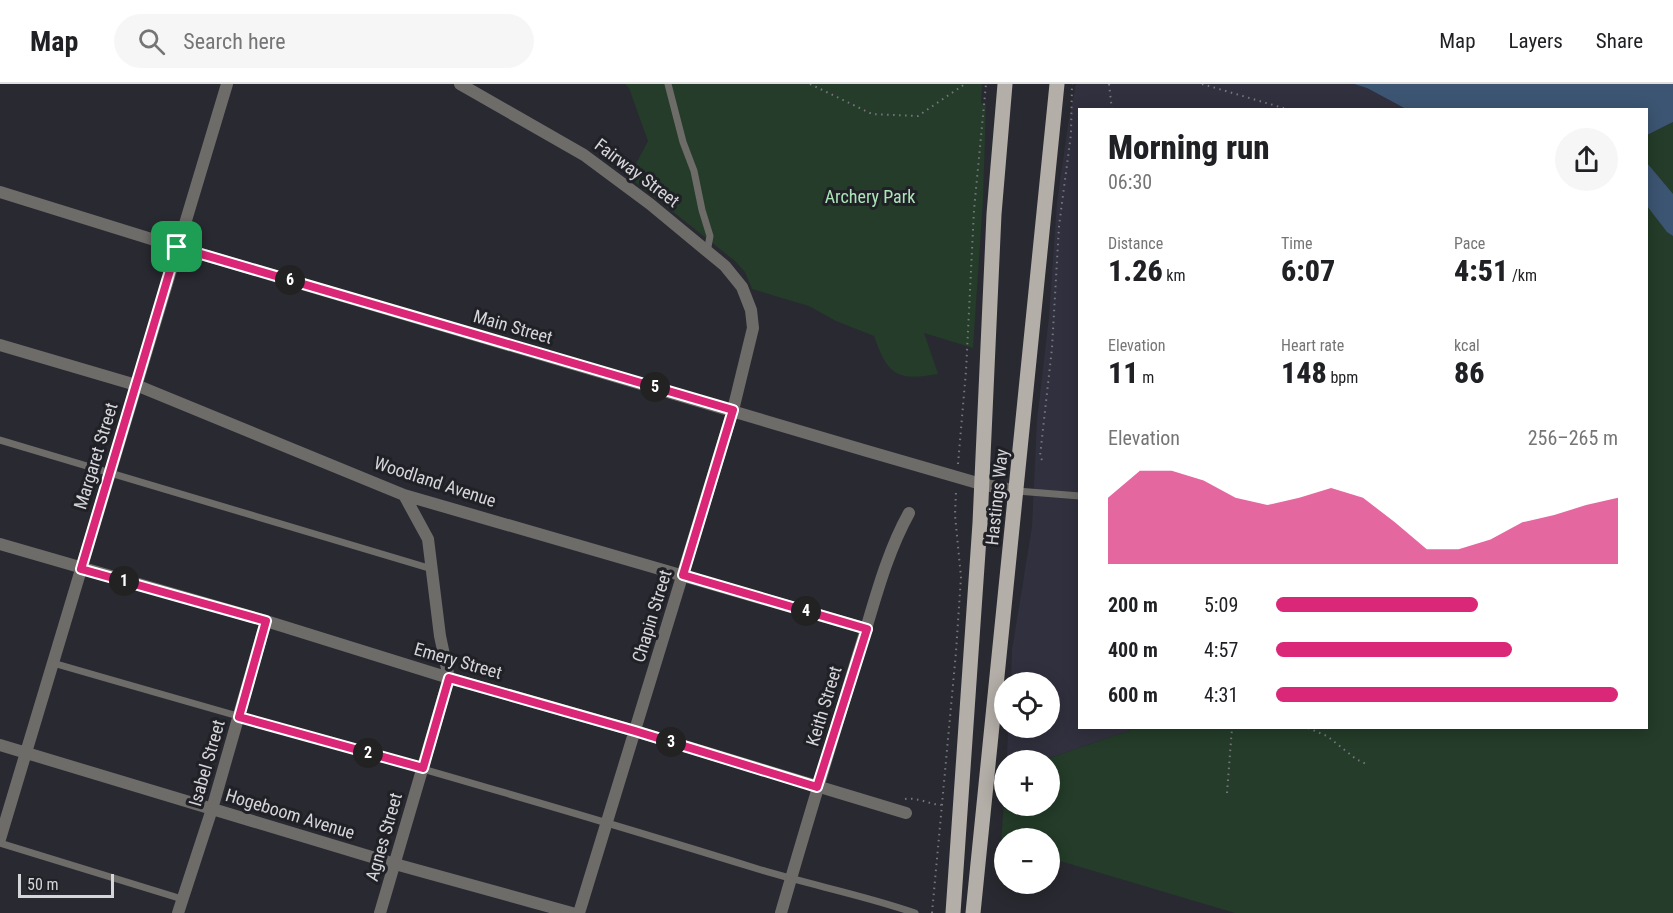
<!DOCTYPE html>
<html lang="en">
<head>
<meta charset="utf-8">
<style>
  :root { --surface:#fff; --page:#f6f6f6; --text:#202124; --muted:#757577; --line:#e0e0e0; --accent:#db2777 }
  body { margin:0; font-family:"Roboto Condensed",sans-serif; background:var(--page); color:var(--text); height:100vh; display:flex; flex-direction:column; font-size:22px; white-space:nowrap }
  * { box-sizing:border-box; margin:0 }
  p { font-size:20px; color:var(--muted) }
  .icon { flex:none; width:33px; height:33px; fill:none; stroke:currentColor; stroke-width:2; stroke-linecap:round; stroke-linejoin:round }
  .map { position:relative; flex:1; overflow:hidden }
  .side { position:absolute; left:1078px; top:24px; width:570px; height:621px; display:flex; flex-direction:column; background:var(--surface); border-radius:0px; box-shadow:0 3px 15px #0003 }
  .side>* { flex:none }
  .tools { position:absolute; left:994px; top:588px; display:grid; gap:12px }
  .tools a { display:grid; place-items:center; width:66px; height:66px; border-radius:50%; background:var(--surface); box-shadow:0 3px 15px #0003; font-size:30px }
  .scale { position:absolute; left:18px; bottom:15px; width:96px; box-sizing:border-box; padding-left:6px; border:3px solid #d5d5da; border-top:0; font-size:16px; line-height:21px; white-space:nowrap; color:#d5d5da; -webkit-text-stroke:4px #202027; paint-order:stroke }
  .pin { position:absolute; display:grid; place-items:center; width:51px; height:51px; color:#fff; margin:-26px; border-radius:12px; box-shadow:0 3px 9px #0006 }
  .km { position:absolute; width:30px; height:30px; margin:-15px; border-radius:50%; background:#222; color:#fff; font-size:16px; line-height:30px; text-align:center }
  .round { display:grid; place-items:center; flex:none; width:63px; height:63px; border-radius:32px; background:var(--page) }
  .summary { display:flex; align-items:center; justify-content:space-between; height:102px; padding:0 30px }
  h1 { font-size:33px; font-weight:800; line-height:45px }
  .metrics { display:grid; grid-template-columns:repeat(3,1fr); gap:9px; height:102px; padding:6px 30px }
  .metrics div { display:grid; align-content:center }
  .metrics b { font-size:30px; font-weight:800 }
  .metrics small { font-size:16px; font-weight:400 }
  .metrics p { font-size:16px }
  .chart { height:168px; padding:12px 30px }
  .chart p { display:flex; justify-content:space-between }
  .chart svg { width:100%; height:108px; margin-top:6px; fill:var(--accent); opacity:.7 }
  ul { padding:0 30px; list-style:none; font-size:20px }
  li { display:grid; grid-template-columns:96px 72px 1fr; align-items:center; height:45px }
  li i { height:15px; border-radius:8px; background:var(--accent) }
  header { display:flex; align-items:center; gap:36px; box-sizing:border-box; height:84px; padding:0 30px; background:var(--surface); border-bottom:2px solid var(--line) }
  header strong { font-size:28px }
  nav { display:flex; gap:33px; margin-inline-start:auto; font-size:21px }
  .search { width:420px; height:54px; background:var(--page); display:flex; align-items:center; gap:15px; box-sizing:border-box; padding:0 21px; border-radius:33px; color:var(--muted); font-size:22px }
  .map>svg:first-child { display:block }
</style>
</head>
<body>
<header>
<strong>Map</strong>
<div class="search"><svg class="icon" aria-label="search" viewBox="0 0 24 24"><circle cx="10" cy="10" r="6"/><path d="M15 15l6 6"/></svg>Search here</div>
<nav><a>Map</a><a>Layers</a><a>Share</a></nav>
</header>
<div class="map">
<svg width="1673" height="829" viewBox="0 0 1673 829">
  <rect width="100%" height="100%" fill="#292931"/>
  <path fill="#31303e" d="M 1076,0 L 1354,0 L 1367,4 L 1406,25 L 1080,26 L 1080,644 L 1137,644 L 1044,676 L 1007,676 L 1008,644 L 1050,644 L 1050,598 L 1011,598 L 1012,566 L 1032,443 L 1037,336 L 1049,233 L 1057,118 L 1068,41 Z"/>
  <path fill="#243c29" d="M 625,0 L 982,0 L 981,19 L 986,20 L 983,116 L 973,264 L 924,249 L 938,290 C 897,297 888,292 874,252 L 836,237 L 809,222 L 752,205 L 745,188 L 735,177 L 629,93 L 648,57 L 629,4 Z
    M 1673,38 L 1673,829 L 1235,829 L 1050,774 L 1050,754 L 1005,754 L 1005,761 L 1001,760 L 1005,705 L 1005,722 L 1050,722 L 1050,676 L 1044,676 L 1137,644 L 1647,644 L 1647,51 Z"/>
  <path fill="#3c5572" d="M 1354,0 L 1673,0 L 1673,38 L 1647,51 L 1647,26 L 1406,25 L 1367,4 Z
    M 1647,79 L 1673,110 L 1673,152 L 1667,148 L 1647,122 Z"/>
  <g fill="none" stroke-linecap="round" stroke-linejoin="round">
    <path stroke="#77777e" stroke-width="2" stroke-dasharray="1.5 4.5" stroke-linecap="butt" d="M 810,0 L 872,30 L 918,32 L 965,0
      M 1109,0 L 1112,26
      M 1202,0 L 1290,26
      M 1042,376 L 1040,372 L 1052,264 L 1059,142 L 1071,50 L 1072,0
      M 958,380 L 966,287 L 974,126 L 986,0
      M 1308,644 L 1327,652 L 1356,675 L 1368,681
      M 1227,709 L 1232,644
      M 905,715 C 917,713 929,720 941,721
      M 932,829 L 956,568 L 961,493 L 955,431 L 956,407"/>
    <path stroke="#6e6c69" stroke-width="7" d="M 668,0 L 683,58 L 694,87 L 702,126 L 710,152 L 707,168
      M 0,356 L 432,485
      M 1017,407 L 1080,412
      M 53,579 C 288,647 524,712 758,785 C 810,801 864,811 915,829
      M 0,759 L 182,815"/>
    <path stroke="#6e6c69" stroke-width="12" d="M 460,0 L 584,71 L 650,120 L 725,182 L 742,203 L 751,226 L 753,244 L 733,326 L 579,829
      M 0,261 L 136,301 L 404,411 L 867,545
      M 0,460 L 266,537 L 449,594 L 635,647 L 906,729
      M 0,661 L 395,780 L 572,829
      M 0,755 L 227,0
      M 178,829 L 212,725 L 266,537
      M 380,829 L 449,594 L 440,552 L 428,455 L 404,411
      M 781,829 C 806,742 832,657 858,571 C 873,524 885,472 909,429"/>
    <path stroke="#6e6c69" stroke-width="12" d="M 0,108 L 177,163 L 867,367 L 981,400 L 1017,407"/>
    <path stroke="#b3aea7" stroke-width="15" d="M 953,829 L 980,439 L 994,130 L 1005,0
      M 973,829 L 1057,0"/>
  </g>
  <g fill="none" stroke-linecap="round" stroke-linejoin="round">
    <defs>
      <path id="route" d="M 177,163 L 733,326 L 683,491 L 867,545 L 817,703 L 635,647 L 449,594 L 423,684 L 239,633 L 266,537 L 81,485 Z"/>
    </defs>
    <use href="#route" stroke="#fff" stroke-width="12"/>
    <use href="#route" stroke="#db2777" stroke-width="8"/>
  </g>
  <g text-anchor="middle" stroke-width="6" stroke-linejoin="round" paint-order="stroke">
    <g font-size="18" fill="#d5d5da" stroke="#202027">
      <text transform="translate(637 89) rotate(37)" y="6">Fairway Street</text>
      <text transform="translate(513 243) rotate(16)" y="6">Main Street</text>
      <text transform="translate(96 372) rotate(-73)" y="6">Margaret Street</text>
      <text transform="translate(435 398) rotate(18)" y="6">Woodland Avenue</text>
      <text transform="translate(997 413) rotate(-84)" y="6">Hastings Way</text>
      <text transform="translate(652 532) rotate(-73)" y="6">Chapin Street</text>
      <text transform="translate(458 577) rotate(16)" y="6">Emery Street</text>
      <text transform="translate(824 622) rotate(-73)" y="6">Keith Street</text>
      <text transform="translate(207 679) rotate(-74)" y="6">Isabel Street</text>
      <text transform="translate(290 730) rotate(17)" y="6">Hogeboom Avenue</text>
      <text transform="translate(384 753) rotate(-74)" y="6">Agnes Street</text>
    </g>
    <g font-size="18" fill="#ace5b7" stroke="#202027">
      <text x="870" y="119">Archery Park</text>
    </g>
  </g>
</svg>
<div class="tools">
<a><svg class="icon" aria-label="locate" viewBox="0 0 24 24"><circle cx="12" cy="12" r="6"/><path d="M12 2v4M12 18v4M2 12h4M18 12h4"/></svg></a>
<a>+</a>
<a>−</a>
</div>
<div class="scale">50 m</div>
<div class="pin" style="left:177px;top:163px;background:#1e9e55"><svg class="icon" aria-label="arrive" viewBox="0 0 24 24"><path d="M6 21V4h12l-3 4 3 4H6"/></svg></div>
<b class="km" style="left:124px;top:497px">1</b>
<b class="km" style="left:368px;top:669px">2</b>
<b class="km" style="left:671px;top:658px">3</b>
<b class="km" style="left:806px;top:527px">4</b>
<b class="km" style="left:655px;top:303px">5</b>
<b class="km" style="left:290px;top:196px">6</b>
<section class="side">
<div class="summary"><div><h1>Morning run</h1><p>06:30</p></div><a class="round"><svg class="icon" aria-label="share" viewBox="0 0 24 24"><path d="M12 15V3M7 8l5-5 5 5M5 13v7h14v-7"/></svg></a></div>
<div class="metrics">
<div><p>Distance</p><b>1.26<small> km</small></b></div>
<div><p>Time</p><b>6:07</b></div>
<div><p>Pace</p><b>4:51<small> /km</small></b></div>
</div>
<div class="metrics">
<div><p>Elevation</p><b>11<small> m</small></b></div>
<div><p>Heart rate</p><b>148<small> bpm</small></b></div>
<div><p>kcal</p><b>86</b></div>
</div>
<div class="chart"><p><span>Elevation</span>256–265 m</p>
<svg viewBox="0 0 160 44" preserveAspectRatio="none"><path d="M0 44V17L10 6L20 6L30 10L40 17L50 20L60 17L70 13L80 17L90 27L100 38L110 38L120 34L130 27L140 24L150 20L160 17V44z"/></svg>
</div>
<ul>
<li><b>200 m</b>5:09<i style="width:59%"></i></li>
<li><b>400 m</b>4:57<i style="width:69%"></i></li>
<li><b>600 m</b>4:31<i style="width:100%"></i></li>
</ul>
</section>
</div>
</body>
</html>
